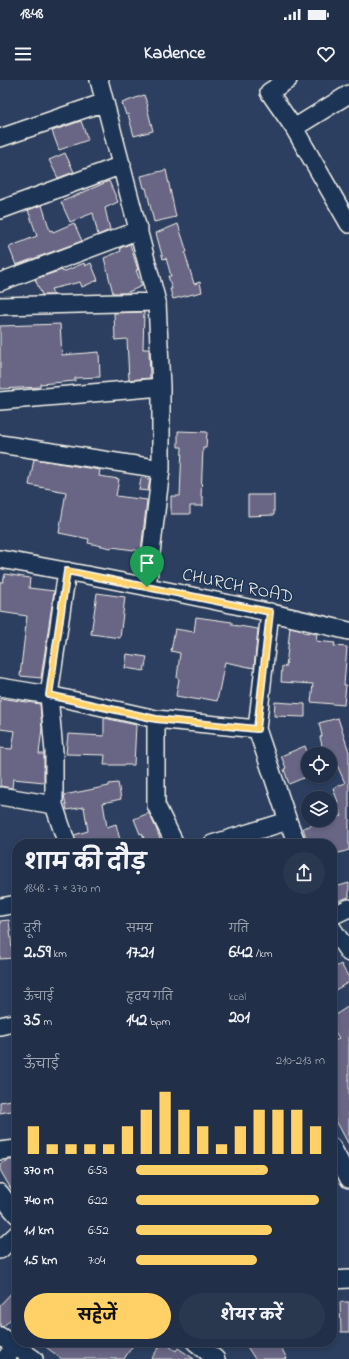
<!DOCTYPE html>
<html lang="hi">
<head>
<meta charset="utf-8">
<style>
  :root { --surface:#212f48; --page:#29374f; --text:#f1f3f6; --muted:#a2a9b4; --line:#3e4a60; --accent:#ffd166 }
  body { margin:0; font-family:"Indie Flower","Playpen Sans Deva",sans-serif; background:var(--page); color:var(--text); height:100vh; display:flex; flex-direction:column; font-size:15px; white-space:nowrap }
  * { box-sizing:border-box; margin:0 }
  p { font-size:13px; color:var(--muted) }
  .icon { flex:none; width:22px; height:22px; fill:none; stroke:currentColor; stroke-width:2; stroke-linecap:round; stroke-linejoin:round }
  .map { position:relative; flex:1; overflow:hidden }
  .drawer { position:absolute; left:12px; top:759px; width:325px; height:508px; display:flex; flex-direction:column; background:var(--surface); border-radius:16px; box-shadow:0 2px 6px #0003,0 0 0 1px var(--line) }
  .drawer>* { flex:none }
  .tools { position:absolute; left:301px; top:667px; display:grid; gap:8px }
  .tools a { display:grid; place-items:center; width:36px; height:36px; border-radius:50%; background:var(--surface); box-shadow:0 2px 6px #0003,0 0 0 1px var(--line); font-size:20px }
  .pin { position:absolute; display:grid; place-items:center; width:34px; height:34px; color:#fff; margin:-41px -17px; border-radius:50% 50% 50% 0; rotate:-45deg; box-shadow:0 0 4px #0007 }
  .pin .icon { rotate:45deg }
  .round { display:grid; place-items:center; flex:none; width:42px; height:42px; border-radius:21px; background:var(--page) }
  .summary { display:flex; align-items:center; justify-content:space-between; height:68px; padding:0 12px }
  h1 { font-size:22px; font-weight:700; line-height:30px }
  .stats { display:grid; grid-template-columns:repeat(3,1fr); gap:6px; height:68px; padding:4px 12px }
  .stats div { display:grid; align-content:center }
  .stats b { font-size:17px; font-weight:700 }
  .stats small { font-size:11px; font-weight:400 }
  .stats p { font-size:11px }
  .chart { height:112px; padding:8px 12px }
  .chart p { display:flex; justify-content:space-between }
  .chart svg { width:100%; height:72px; margin-top:4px; stroke:var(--accent); stroke-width:6 }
  .primary-button { display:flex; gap:8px; margin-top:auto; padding:8px 12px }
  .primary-button a { flex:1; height:46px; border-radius:24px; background:var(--accent); color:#111; font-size:16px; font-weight:700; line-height:46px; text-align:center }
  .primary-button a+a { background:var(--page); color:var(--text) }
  ul { padding:0 12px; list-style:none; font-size:13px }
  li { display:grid; grid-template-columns:64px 48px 1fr; align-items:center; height:30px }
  li i { height:10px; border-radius:5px; background:var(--accent) }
  .status { display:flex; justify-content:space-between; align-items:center; height:28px; padding:0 20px; background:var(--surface); direction:ltr }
  .status svg { height:11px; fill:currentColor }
  header { display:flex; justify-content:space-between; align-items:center; height:52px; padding:0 12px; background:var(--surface); font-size:18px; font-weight:700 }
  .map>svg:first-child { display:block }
</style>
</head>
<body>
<div class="status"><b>18:48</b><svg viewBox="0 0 49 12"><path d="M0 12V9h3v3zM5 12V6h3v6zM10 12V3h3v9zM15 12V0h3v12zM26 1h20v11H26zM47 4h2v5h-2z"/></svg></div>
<header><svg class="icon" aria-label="menu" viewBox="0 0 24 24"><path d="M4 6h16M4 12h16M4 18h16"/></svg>Kadence<svg class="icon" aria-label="heart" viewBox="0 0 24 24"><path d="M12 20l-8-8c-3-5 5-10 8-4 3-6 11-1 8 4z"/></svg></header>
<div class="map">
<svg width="349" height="1279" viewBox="0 0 349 1279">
  <rect width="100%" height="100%" fill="#2c3f60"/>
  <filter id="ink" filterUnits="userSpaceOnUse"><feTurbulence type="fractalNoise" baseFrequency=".025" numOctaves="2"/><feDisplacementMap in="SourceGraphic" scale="8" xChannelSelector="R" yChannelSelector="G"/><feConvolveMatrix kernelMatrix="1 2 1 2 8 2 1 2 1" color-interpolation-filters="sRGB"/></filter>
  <g filter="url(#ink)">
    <path fill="#696685" stroke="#f4f1e8" d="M 144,15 L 148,26 L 147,27 L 153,51 L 134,56 L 128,34 L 126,35 L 122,23 Z
      M 81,41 L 88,60 L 59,70 L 52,51 Z
      M 65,73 L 74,92 L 58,98 L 49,80 Z
      M 166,90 L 176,137 L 154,142 L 146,108 L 144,108 L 141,96 Z
      M 109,101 L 118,122 L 105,128 L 110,150 L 98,155 L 93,133 L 70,142 L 61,122 Z
      M 42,125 L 50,151 L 52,150 L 53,152 L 74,143 L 82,161 L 16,185 L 9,167 L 37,156 L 28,130 Z
      M 178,144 L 187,172 L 185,173 L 194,204 L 200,202 L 202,212 L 173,219 L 170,209 L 172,209 L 168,196 L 171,196 L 166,178 L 163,179 L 156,153 Z
      M 130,164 L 138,190 L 136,190 L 142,206 L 126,213 L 113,213 L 104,178 L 121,171 L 120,168 Z
      M 84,183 L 85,186 L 91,183 L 98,200 L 82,207 L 80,202 L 51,209 L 54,215 L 42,215 L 35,199 L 62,190 L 63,192 Z
      M 144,232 L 143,269 L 149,269 L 150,298 L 129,300 L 127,259 L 115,260 L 114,233 Z
      M 60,244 L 62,275 L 99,272 L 100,297 L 75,298 L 75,301 L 40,304 L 40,307 L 0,309 L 0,246 Z
      M 178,351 L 207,352 L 206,368 L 203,368 L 201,417 L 203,417 L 203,426 L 190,426 L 190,434 L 171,434 L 171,416 L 180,416 L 182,367 L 178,367 Z
      M 34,379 L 100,390 L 99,396 L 119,399 L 116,416 L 147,420 L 141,471 L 112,467 L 111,468 L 88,463 L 89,459 L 59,453 L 66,412 L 29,405 Z
      M 141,398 L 150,399 L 148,411 L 139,410 Z
      M 248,415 L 274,415 L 274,435 L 248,436 Z
      M 5,494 L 30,498 L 29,508 L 54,511 L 41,598 L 20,596 L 27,536 L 0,532 L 0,502 L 3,502 Z
      M 97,513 L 125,517 L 120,558 L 91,554 Z
      M 196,537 L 232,542 L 232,545 L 258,549 L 254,588 L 225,582 L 217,621 L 201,618 L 200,620 L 176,616 L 179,599 L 177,598 L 180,573 L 171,571 L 175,549 L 194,552 Z
      M 290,547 L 303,550 L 303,552 L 317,554 L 316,561 L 335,563 L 334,566 L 347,567 L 344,605 L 346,605 L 344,625 L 311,622 L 313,604 L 281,602 L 282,586 L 286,587 Z
      M 127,574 L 147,577 L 144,591 L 125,588 Z
      M 0,618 L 40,624 L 42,648 L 39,674 L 44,674 L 44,702 L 13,699 L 12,708 L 0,706 L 0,668 L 12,669 L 15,651 L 0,649 Z
      M 275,622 L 305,624 L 305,637 L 274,636 Z
      M 104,638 L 136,645 L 134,685 L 104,685 L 105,675 L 66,674 L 68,654 L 104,656 Z
      M 338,638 L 349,672 L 349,770 L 332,775 L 332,764 L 310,764 L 309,761 L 307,762 L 303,748 L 342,736 L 336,723 L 338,722 L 333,708 L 345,703 L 337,685 L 330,687 L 330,674 L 324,674 L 320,657 L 322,656 L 319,643 Z
      M 305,666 L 308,674 L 308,696 L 289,704 L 284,689 L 286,688 L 281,676 Z
      M 118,703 L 121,719 L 103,723 L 107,747 L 116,744 L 121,764 L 77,764 L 74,755 L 88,751 L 84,727 L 67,730 L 64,715 L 109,706 L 109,704 Z
      M 149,733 L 156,748 L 162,764 L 146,764 L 142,753 L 140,754 L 134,739 Z
      M 349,803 L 349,817 L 332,823 L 332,808 Z
      M 9,840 L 13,878 L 0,879 L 0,841 Z
      M 341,884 L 349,898 L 349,902 L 332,912 L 332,889 Z
      M 349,926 L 349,1065 L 332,1033 L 332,963 L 339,958 L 332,947 L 332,937 Z
      M 17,1019 L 17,1030 L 0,1033 L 0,1022 Z
      M 17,1079 L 17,1119 L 0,1090 L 0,1084 L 9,1080 Z
      M 17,1207 L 17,1232 L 3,1247 L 0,1246 L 0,1225 Z
      M 340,1222 L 349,1222 L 349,1252 L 341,1252 Z
      M 39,1262 L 135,1262 L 124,1279 L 62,1279 Z
      M 163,1262 L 176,1271 L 178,1268 L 194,1279 L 151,1279 Z
      M 244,1262 L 295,1262 L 282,1269 L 287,1279 L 255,1279 Z"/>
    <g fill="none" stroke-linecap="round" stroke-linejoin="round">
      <defs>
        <path id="minor" d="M 99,0 L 157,222 L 161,307 L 161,389 L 147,507
          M 288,0 L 269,12 L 294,48 L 349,144
          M 294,48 L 349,14
          M 0,58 L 105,22
          M 0,130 L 122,85
          M 0,202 L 139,150
          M 0,226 L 157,222
          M 0,321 L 161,307
          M 0,364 L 161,389
          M 0,479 C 117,500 233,523 349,551
          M 270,532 L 257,649 L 288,741 L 297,764
          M 0,607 L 49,615 L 156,639 L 257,649
          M 156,639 L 156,725 L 175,764
          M 0,716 L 54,725
          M 67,764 L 54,725 L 54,672 L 49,615 L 67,491
          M 212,764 L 288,741
          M 0,827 L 17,824
          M 332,836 L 349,828
          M 332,848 L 349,873
          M 0,946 L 17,942
          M 332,1067 L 349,1099
          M 0,1071 L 17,1069
          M 0,1113 L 11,1128 L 17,1135
          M 0,1170 L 17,1154
          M 332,1200 L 349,1199
          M 0,1256 L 34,1279
          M 195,1262 L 216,1279
          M 5,1279 L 15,1266"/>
      </defs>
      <use href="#minor" stroke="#f4f1e8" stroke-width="20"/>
      <use href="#minor" stroke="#1d3557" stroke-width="17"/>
    </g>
  </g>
  <g fill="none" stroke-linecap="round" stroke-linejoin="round" filter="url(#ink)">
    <defs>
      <path id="route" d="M 67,491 L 270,532 L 257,649 L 156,639 L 49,615 Z"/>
    </defs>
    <use href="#route" stroke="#fff" stroke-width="8"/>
    <use href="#route" stroke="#ffd166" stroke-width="5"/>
  </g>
  <g text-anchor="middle" stroke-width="3" stroke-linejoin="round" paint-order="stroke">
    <g font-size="18" fill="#f4f1e8" stroke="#1d3557">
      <text transform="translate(238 505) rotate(12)" y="6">CHURCH ROAD</text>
    </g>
  </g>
</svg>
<div class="tools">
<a><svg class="icon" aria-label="locate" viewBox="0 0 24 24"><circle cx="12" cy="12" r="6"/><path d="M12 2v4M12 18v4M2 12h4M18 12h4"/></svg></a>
<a><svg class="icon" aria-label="layers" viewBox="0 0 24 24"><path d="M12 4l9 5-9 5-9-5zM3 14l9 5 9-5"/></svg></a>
</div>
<div class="pin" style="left:147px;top:507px;background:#1e9e55"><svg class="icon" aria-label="arrive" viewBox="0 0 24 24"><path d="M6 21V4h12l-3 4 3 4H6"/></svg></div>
<section class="drawer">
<div class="summary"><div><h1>शाम की दौड़</h1><p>18:48 · 7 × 370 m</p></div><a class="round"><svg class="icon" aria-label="share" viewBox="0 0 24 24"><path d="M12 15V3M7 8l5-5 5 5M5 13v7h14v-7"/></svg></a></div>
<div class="stats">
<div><p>दूरी</p><b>2.59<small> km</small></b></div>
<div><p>समय</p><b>17:21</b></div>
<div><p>गति</p><b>6:42<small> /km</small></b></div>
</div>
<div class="stats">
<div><p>ऊँचाई</p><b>35<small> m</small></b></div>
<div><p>हृदय गति</p><b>142<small> bpm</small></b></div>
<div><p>kcal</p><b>201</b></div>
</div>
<div class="chart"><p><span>ऊँचाई</span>210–213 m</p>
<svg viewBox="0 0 160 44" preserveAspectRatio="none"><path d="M5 44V27M15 44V38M25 44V38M35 44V38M45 44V38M55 44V27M65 44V17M75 44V6M85 44V17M95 44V27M105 44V38M115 44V27M125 44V17M135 44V17M145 44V17M155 44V27"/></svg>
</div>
<ul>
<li><b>370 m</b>6:53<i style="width:70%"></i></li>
<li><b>740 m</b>6:22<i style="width:97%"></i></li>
<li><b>1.1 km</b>6:52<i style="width:72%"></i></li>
<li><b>1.5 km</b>7:04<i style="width:64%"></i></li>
</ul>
<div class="primary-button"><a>सहेजें</a><a>शेयर करें</a></div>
</section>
</div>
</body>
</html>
